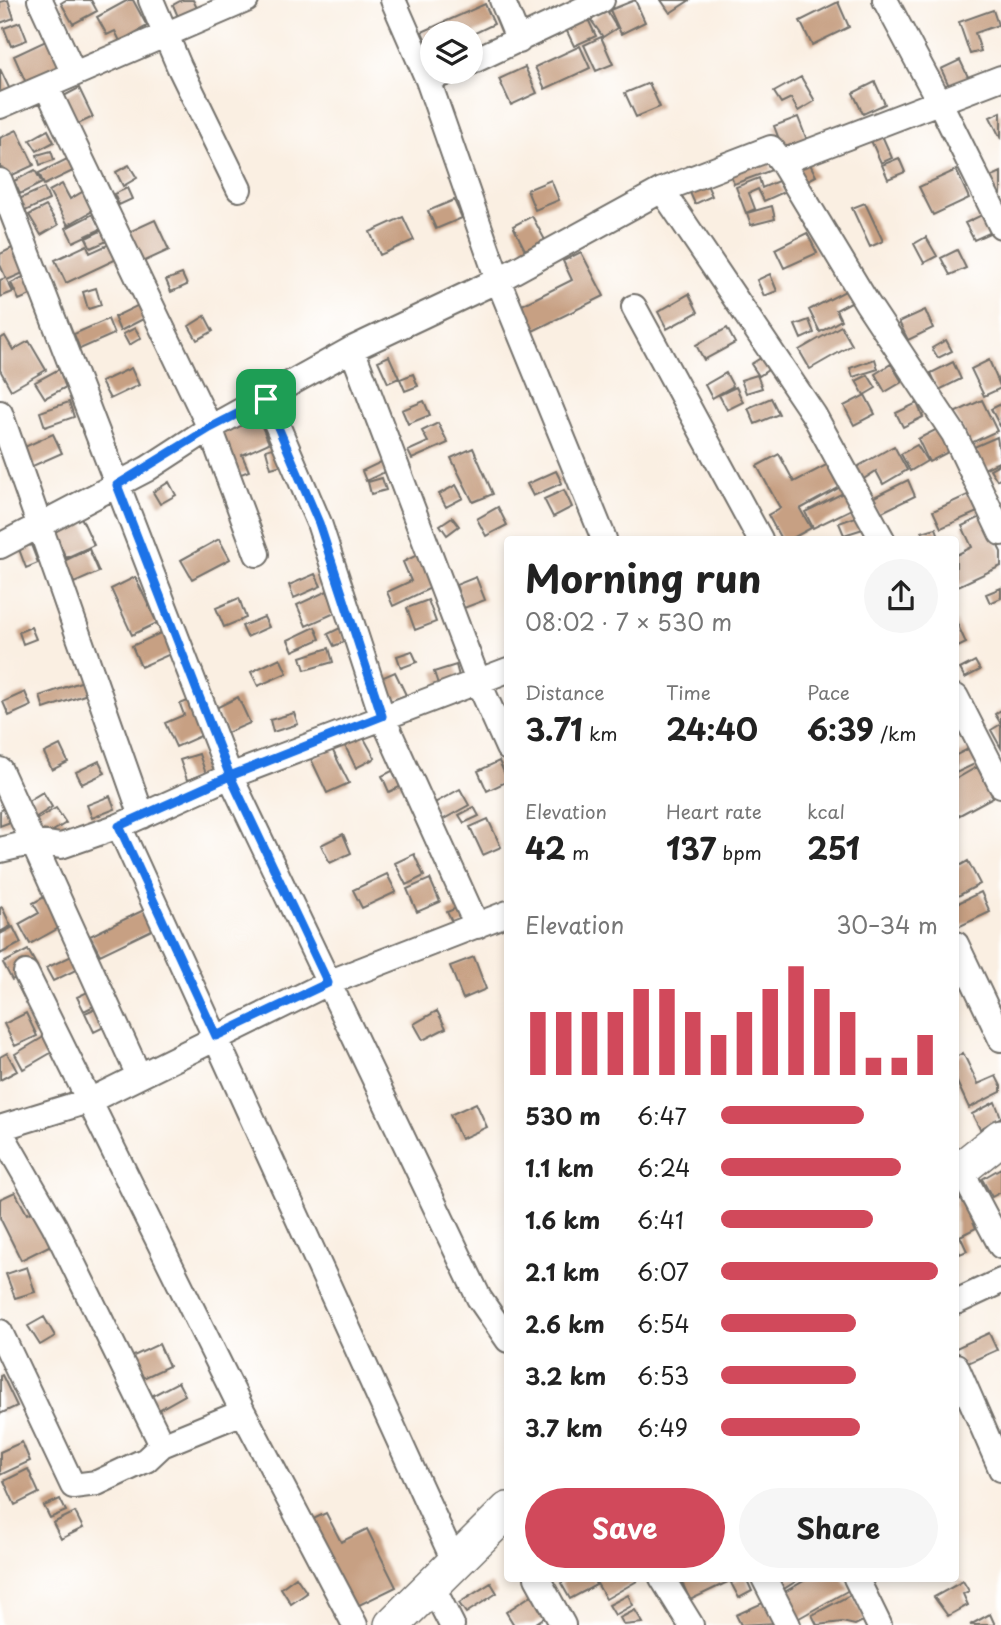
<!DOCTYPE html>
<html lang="en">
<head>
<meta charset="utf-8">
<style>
  :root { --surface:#fff; --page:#f6f6f6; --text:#222; --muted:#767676; --accent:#d1495b }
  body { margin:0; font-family:"Playpen Sans",sans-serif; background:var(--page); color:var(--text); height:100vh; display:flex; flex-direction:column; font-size:26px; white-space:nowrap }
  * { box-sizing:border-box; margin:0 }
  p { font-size:23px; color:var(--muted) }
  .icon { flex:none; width:38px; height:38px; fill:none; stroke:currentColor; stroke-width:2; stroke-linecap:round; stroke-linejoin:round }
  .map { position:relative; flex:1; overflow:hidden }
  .drawer { position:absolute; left:504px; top:536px; width:455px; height:1046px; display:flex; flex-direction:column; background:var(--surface); border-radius:7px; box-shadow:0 4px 10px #0003 }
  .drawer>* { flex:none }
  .buttons { position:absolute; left:420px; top:21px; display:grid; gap:14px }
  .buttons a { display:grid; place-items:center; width:63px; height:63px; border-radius:50%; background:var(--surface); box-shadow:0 4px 10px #0003; font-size:35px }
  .pin { position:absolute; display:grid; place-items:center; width:60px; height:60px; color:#fff; margin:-30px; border-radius:14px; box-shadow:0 4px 10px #0006 }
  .round { display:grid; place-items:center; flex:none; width:74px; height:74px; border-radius:37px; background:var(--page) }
  .head { display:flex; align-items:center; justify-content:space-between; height:119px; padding:0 21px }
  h1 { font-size:38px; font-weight:700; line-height:52px }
  .figures { display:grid; grid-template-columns:repeat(3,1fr); gap:10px; height:119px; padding:7px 21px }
  .figures div { display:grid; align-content:center }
  .figures b { font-size:30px; font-weight:700 }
  .figures small { font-size:19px; font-weight:400 }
  .figures p { font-size:19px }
  .chart { height:196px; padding:14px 21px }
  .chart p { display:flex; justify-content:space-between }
  .chart svg { width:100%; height:126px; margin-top:7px; stroke:var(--accent); stroke-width:6 }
  .button { display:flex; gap:14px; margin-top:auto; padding:14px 21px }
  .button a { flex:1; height:80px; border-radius:42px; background:var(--accent); color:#fff; font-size:28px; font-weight:700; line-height:80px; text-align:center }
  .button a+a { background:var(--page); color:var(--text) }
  ul { padding:0 21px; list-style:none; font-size:23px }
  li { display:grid; grid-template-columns:112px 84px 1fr; align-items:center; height:52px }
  li i { height:18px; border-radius:9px; background:var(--accent) }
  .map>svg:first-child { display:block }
</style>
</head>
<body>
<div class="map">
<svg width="1001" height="1625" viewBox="0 0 1001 1625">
  <rect width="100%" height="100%" fill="#fff"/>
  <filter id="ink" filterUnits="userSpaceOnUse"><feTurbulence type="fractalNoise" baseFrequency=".0143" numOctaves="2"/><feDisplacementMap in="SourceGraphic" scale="14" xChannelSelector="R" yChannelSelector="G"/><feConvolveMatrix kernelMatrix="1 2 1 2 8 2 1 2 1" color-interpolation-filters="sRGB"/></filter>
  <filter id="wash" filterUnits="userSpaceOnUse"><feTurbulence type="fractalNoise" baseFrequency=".00686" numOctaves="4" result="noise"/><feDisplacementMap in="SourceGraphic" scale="28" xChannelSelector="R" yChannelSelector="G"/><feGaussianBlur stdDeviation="1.57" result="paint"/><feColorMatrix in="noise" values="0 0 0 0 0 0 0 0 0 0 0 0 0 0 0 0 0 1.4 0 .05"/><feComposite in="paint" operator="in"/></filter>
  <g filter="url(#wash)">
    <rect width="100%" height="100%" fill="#faefe2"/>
    <g id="blocks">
      <path fill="#c7a083" d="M 8,0 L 14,18 L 0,23 L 0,2 Z
        M 66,0 L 91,0 L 97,11 L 73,24 L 61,3 Z
        M 128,0 L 133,0 L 147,26 L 120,41 L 115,31 L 107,35 L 97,17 Z
        M 182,0 L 193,0 L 198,10 L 179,19 L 173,5 Z
        M 635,0 L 645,22 L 621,34 L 610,10 Z
        M 661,0 L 690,0 L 670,13 Z
        M 838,2 L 849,27 L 812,45 L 800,21 Z
        M 485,4 L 494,24 L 471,35 L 432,33 L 432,54 L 422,32 Z
        M 606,10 L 617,28 L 603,37 L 591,20 Z
        M 993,10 L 998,25 L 975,33 L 981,51 L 970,54 L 959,22 Z
        M 586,15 L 596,36 L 574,46 L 564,25 Z
        M 20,22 L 27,40 L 11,46 L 4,28 Z
        M 601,37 L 613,64 L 596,71 L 584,45 Z
        M 50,39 L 62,67 L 26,83 L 14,56 Z
        M 580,46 L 590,68 L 545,89 L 535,67 Z
        M 960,60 L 970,81 L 951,90 L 941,69 Z
        M 525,67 L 537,93 L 511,105 L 499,79 Z
        M 0,69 L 11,92 L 0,97 Z
        M 801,77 L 815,101 L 798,111 L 791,98 L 781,103 L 774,92 Z
        M 875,82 L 885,104 L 863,114 L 853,93 Z
        M 649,83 L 660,107 L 636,117 L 625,93 Z
        M 79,88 L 93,117 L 74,126 L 60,98 Z
        M 1001,112 L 1001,139 L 990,117 Z
        M 798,117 L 808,143 L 784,152 L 774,126 Z
        M 17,130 L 34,165 L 4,179 L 0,170 L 0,138 Z
        M 48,130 L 54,142 L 37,151 L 30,140 Z
        M 880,131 L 892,158 L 881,163 L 869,136 Z
        M 51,151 L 54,160 L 40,165 L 37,155 Z
        M 806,156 L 816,176 L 801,184 L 790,164 Z
        M 71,157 L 77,169 L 44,185 L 39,173 Z
        M 768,158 L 772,170 L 734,184 L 730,173 Z
        M 899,158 L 905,172 L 888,179 L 882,165 Z
        M 129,165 L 137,178 L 123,186 L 116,172 Z
        M 35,170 L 42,183 L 20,194 L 14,181 Z
        M 956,170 L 969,198 L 933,215 L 919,187 Z
        M 1001,172 L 1001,194 L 994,197 L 986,179 Z
        M 759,178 L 762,188 L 778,181 L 784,192 L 764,201 L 758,189 L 749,193 L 755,209 L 746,213 L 736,187 Z
        M 551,180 L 559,200 L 535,210 L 527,190 Z
        M 705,180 L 712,196 L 695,204 L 688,188 Z
        M 62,184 L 70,199 L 84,191 L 94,210 L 68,225 L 49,191 Z
        M 44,188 L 49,200 L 25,211 L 19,199 Z
        M 127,188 L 132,199 L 119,205 L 114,194 Z
        M 454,200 L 462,218 L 436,229 L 428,211 Z
        M 865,203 L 883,241 L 870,247 L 852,208 Z
        M 46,206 L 58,225 L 41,235 L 29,215 Z
        M 772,206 L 775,219 L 751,225 L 747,213 Z
        M 986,213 L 994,231 L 974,240 L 965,223 Z
        M 93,214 L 101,229 L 73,242 L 66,228 Z
        M 532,216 L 545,240 L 525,250 L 513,226 Z
        M 403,217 L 414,240 L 380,255 L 370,232 Z
        M 155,220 L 169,250 L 143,262 L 129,232 Z
        M 109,227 L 114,238 L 91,248 L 86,238 Z
        M 807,233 L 817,253 L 784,268 L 775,249 Z
        M 926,237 L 937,256 L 924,263 L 914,244 Z
        M 114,242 L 121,257 L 66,283 L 55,260 L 87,245 L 90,253 Z
        M 18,245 L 30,270 L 7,280 L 13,292 L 0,297 L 0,280 L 6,278 L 0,265 L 0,254 Z
        M 957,250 L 966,268 L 950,275 L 941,258 Z
        M 581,252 L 604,296 L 533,331 L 520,306 L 572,280 L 563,261 Z
        M 33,272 L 42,290 L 19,300 L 11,283 Z
        M 182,274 L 187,285 L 171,292 L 166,280 Z
        M 770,274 L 777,291 L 764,296 L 757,280 Z
        M 96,288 L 101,305 L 88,309 L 83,292 Z
        M 847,290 L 853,301 L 836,310 L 841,320 L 820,332 L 809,310 Z
        M 689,294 L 698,312 L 667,329 L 658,312 Z
        M 143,303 L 149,316 L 120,331 L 114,317 Z
        M 925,310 L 933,328 L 908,340 L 899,322 Z
        M 205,316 L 213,331 L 197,340 L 189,326 Z
        M 108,319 L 114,334 L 80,349 L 74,334 Z
        M 809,320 L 814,333 L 801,339 L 795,325 Z
        M 841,326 L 852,345 L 810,369 L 799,350 Z
        M 135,328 L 141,338 L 129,345 L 123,334 Z
        M 727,328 L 735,343 L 704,360 L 696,345 Z
        M 5,336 L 13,350 L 29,341 L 46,370 L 11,390 L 0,370 L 0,339 Z
        M 946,340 L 952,351 L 938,358 L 932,348 Z
        M 389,356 L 399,378 L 388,383 L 378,361 Z
        M 761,358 L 768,370 L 759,376 L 751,364 Z
        M 875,359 L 878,369 L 853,377 L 850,368 Z
        M 989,360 L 1001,388 L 984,396 L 971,369 Z
        M 953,362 L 961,379 L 939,390 L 931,373 Z
        M 891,364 L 902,382 L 885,392 L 875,374 Z
        M 131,368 L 139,385 L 110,399 L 101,382 Z
        M 59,369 L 68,386 L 45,398 L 35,382 Z
        M 726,373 L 733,386 L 712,398 L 705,385 Z
        M 413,374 L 418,386 L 405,391 L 400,379 Z
        M 757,375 L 762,388 L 746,393 L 741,380 Z
        M 868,375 L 876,388 L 864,395 L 856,381 Z
        M 736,387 L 743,402 L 727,410 L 719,395 Z
        M 865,395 L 875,414 L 854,425 L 844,406 Z
        M 771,398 L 779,414 L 755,424 L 748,408 Z
        M 982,400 L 997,431 L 969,444 L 954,413 Z
        M 424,401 L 430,415 L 408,424 L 402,410 Z
        M 69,402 L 74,417 L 45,427 L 40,412 Z
        M 917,403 L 923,417 L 903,427 L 896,413 Z
        M 1001,404 L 1001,428 L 991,409 Z
        M 257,415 L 269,443 L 242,455 L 249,471 L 236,476 L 216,433 Z
        M 438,423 L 448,443 L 412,459 L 408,451 L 428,442 L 422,431 Z
        M 941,427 L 952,450 L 929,462 L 918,439 Z
        M 53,434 L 62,453 L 26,469 L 18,450 Z
        M 997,437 L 1001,461 L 984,469 L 974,447 Z
        M 917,445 L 927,461 L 910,471 L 901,454 Z
        M 894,446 L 907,470 L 883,484 L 876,471 L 862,480 L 855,468 Z
        M 276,447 L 282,465 L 271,468 L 266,450 Z
        M 473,448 L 493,494 L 473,502 L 451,458 Z
        M 779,454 L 794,482 L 832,462 L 844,485 L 800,509 L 811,528 L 791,539 L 781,539 L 768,515 L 780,508 L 757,466 Z
        M 383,461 L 387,471 L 366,481 L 362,471 Z
        M 1001,463 L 1001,477 L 997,480 L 990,469 Z
        M 556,471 L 562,483 L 533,496 L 527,484 Z
        M 382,478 L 386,490 L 371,494 L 368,482 Z
        M 908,480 L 915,496 L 878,514 L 870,499 Z
        M 169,482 L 176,495 L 160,504 L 153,492 Z
        M 456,485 L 463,498 L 446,507 L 439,494 Z
        M 564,490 L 572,507 L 553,517 L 544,499 Z
        M 847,491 L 856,507 L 813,528 L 805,512 Z
        M 974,492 L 982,510 L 941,528 L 933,511 Z
        M 498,507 L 507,525 L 486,536 L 477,519 Z
        M 861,515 L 866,528 L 844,535 L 839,523 Z
        M 983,516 L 1001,552 L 1001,566 L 956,587 L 956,555 L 972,547 L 962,526 Z
        M 81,517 L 94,545 L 66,558 L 53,530 Z
        M 452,517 L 459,526 L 447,535 L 440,525 Z
        M 936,528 L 940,539 L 924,539 L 922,532 Z
        M 219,539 L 230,559 L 192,579 L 181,560 Z
        M 31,545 L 38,563 L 26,568 L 19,549 Z
        M 89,549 L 99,572 L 74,583 L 64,561 Z
        M 421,553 L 437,585 L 393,606 L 387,592 L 411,581 L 403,562 Z
        M 315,574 L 321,586 L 294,598 L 289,585 Z
        M 135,577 L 157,623 L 132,635 L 111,589 Z
        M 476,577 L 485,600 L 464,608 L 456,585 Z
        M 1001,588 L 1001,598 L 990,603 L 986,594 Z
        M 327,591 L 337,612 L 306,626 L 297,605 Z
        M 239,598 L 246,618 L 224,627 L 216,608 Z
        M 428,600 L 436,622 L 415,630 L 407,608 Z
        M 264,617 L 269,627 L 247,637 L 242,626 Z
        M 956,621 L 966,643 L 956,648 Z
        M 31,627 L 36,639 L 23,644 L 19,632 Z
        M 315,627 L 320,639 L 293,651 L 288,640 Z
        M 340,628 L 346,641 L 334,646 L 328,634 Z
        M 165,631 L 175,652 L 141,667 L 132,646 Z
        M 329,648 L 333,662 L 305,670 L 301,657 Z
        M 412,651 L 417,662 L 401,668 L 397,656 Z
        M 280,658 L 287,673 L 258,686 L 251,672 Z
        M 975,661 L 980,670 L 965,678 L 960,669 Z
        M 456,665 L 460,680 L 439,687 L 434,672 Z
        M 395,672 L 406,695 L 389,702 L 379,679 Z
        M 89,679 L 93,692 L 44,709 L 40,696 Z
        M 25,692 L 31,706 L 9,716 L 3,702 Z
        M 238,697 L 250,723 L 227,733 L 216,708 Z
        M 190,700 L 205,734 L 176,747 L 165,723 L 184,715 L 180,704 Z
        M 1001,710 L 1001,748 L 991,730 L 1001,724 L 995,714 Z
        M 294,713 L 298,724 L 273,732 L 270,720 Z
        M 361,733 L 375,758 L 356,768 L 343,742 Z
        M 60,745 L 68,762 L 52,770 L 44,753 Z
        M 972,747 L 979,762 L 956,773 L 956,755 Z
        M 332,749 L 349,783 L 327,793 L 311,759 Z
        M 199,754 L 206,774 L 187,780 L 180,760 Z
        M 99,761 L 105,773 L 82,784 L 76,772 Z
        M 499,761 L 508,781 L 487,791 L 478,771 Z
        M 400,767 L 408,783 L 389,792 L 382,776 Z
        M 977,767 L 993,797 L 956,817 L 956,779 Z
        M 460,789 L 469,805 L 442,820 L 433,804 Z
        M 43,792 L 52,807 L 30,821 L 20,806 Z
        M 110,796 L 115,809 L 92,818 L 87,805 Z
        M 7,807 L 13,821 L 0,826 L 0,811 Z
        M 474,807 L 479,816 L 464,823 L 459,815 Z
        M 56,808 L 66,823 L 43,837 L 34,821 Z
        M 488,819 L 501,847 L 483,855 L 470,827 Z
        M 343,834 L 351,853 L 330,863 L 321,845 Z
        M 414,854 L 424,876 L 406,885 L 395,863 Z
        M 968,861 L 980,884 L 956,897 L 956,868 Z
        M 387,874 L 396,892 L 362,908 L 353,890 Z
        M 430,879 L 440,902 L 417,912 L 407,889 Z
        M 981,892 L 990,912 L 956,928 L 956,904 Z
        M 50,894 L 66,924 L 30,944 L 19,924 L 39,913 L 33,903 Z
        M 2,907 L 11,926 L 0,932 L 0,908 Z
        M 150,907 L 160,926 L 100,955 L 90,936 Z
        M 459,907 L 466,923 L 455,928 L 447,912 Z
        M 13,927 L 21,943 L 0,954 L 0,934 Z
        M 28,950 L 37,966 L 12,980 L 3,963 Z
        M 76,954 L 82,967 L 53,981 L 46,968 Z
        M 474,957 L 486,989 L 463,999 L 450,966 Z
        M 96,988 L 102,1002 L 84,1011 L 77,997 Z
        M 103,1005 L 112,1023 L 94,1032 L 85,1013 Z
        M 437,1011 L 446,1028 L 423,1040 L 414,1024 Z
        M 26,1013 L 37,1036 L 15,1046 L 4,1024 Z
        M 47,1035 L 56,1050 L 23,1069 L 15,1054 Z
        M 7,1053 L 17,1071 L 0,1080 L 0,1057 Z
        M 963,1053 L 978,1084 L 996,1076 L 1001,1086 L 1001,1092 L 969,1108 L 956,1080 L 956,1057 Z
        M 995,1102 L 1001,1117 L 980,1129 L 972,1114 Z
        M 476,1103 L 487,1127 L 461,1139 L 450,1115 Z
        M 1001,1168 L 1001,1192 L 992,1197 L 982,1179 Z
        M 15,1192 L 27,1214 L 36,1210 L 53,1244 L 21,1260 L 0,1218 L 0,1199 Z
        M 963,1198 L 976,1228 L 960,1236 L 967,1251 L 960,1254 L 956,1243 L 956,1201 Z
        M 27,1267 L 35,1292 L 15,1298 L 6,1274 Z
        M 44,1317 L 55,1336 L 40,1345 L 28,1326 Z
        M 989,1333 L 997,1350 L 961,1366 L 956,1348 Z
        M 159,1344 L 169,1366 L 135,1382 L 125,1360 Z
        M 2,1375 L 17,1406 L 0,1414 L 0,1376 Z
        M 178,1382 L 185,1395 L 151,1414 L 144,1400 Z
        M 22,1442 L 30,1461 L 0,1475 L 0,1452 Z
        M 28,1469 L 39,1493 L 15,1505 L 4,1481 Z
        M 60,1499 L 66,1511 L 50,1518 L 44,1506 Z
        M 75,1512 L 83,1528 L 61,1539 L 53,1523 Z
        M 326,1513 L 341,1542 L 367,1529 L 396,1587 L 351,1609 L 307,1522 Z
        M 296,1577 L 307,1593 L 291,1604 L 281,1588 Z
        M 569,1578 L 593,1578 L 596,1585 L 570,1599 L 561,1583 Z
        M 597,1578 L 635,1578 L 637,1581 L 606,1599 L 595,1580 Z
        M 680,1578 L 736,1578 L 690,1600 Z
        M 740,1578 L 746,1578 L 752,1591 L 739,1598 L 731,1583 Z
        M 771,1578 L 797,1578 L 798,1580 L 779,1592 Z
        M 809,1578 L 842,1578 L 849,1590 L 792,1622 L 778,1596 Z
        M 963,1581 L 969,1591 L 963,1594 L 968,1605 L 948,1616 L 934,1597 Z
        M 491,1583 L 497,1593 L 466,1613 L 459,1603 Z
        M 535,1593 L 548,1615 L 533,1625 L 514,1625 L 506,1612 Z
        M 852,1594 L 865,1620 L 855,1625 L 842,1622 L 817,1625 L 812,1615 Z
        M 628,1595 L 633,1605 L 615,1615 L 609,1605 Z
        M 767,1601 L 777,1623 L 741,1625 L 736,1615 Z
        M 635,1610 L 643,1623 L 624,1625 L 620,1618 Z
        M 990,1614 L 995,1625 L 970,1625 Z"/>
    </g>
  </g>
  <g filter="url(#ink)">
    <use href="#blocks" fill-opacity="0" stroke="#73706b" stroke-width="2"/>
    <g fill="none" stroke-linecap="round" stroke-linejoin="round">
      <defs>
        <path id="street" d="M 40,0 L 74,74
          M 151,0 L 179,66 L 239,189
          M 393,0 L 428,80 L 498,280 L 604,539
          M 502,0 L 519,41
          M 885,0 L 940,103 L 1001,226
          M 471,62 L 602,0
          M 428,80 L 447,72
          M 47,88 L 210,428 L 257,554
          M 0,106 L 246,0
          M 782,162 L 867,303 L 954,434 L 1001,533
          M 0,181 L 230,776 L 479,1298 L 508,1340
          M 662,190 L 814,415 L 882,539
          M 634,307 L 760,539
          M 352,349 L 478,681 L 508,748
          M 266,399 L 319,523 L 382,716 L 477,926
          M 0,413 L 142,816
          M 0,546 L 147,469 L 210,428 L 352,349 L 498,280 L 662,190 L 771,148 L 782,162 L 1001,78
          M 956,697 L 1001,785
          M 0,770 L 139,1076
          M 119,826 L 454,1561
          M 0,850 L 34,842 L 61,846 L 119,826 L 230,776 L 508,670
          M 956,944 L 1001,1039
          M 26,973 L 243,1412 L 355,1625
          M 0,1128 L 91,1100 L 328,983 L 508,913
          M 0,1131 L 54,1225 L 162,1445
          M 956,1161 L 1001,1246
          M 956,1302 L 1001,1281
          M 0,1332 L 73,1486 L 97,1483 L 146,1460 L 162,1445 L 243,1412
          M 956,1366 L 1001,1469
          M 537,1578 L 563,1625
          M 662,1578 L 691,1625
          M 764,1578 L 788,1625
          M 856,1578 L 879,1625
          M 431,1584 L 452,1625"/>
        <path id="secondary" d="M 956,1173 L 1001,1137
          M 392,1625 L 508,1510"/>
      </defs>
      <use href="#street" stroke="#73706b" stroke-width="28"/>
      <use href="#secondary" stroke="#73706b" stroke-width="38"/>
      <use href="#street" stroke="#fff" stroke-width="24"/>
      <use href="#secondary" stroke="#fff" stroke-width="35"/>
    </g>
  </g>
  <g fill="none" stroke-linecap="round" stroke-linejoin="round" filter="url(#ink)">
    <defs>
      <path id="route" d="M 266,399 L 319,523 L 382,716 L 230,776 L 119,826 L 216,1036 L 328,983 L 230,776 L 117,485 L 210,428 L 266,399"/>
    </defs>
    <use href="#route" stroke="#fff" stroke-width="14"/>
    <use href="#route" stroke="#1a73e8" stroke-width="9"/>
  </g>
</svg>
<div class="buttons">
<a><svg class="icon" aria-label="layers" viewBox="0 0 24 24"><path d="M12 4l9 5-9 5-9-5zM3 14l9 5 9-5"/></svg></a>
</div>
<div class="pin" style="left:266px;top:399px;background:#1e9e55"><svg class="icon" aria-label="arrive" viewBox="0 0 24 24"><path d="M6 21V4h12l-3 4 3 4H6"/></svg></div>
<section class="drawer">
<div class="head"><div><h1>Morning run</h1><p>08:02 · 7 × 530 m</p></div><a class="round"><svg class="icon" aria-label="share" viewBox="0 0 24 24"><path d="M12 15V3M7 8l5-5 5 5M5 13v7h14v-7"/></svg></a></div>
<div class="figures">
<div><p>Distance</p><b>3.71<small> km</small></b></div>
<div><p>Time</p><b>24:40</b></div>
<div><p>Pace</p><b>6:39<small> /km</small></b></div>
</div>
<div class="figures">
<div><p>Elevation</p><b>42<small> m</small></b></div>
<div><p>Heart rate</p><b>137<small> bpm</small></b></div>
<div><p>kcal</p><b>251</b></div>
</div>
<div class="chart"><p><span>Elevation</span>30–34 m</p>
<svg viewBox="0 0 160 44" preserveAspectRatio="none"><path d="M5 44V22M15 44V22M25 44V22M35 44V22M45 44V14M55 44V14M65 44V22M75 44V30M85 44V22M95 44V14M105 44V6M115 44V14M125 44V22M135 44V38M145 44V38M155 44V30"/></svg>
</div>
<ul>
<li><b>530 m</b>6:47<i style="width:66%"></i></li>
<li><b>1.1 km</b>6:24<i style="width:83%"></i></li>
<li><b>1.6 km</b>6:41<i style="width:70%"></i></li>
<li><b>2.1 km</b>6:07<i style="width:100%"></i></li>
<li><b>2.6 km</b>6:54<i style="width:62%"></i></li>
<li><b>3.2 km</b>6:53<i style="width:62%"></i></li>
<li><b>3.7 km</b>6:49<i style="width:64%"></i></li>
</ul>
<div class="button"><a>Save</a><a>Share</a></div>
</section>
</div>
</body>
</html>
